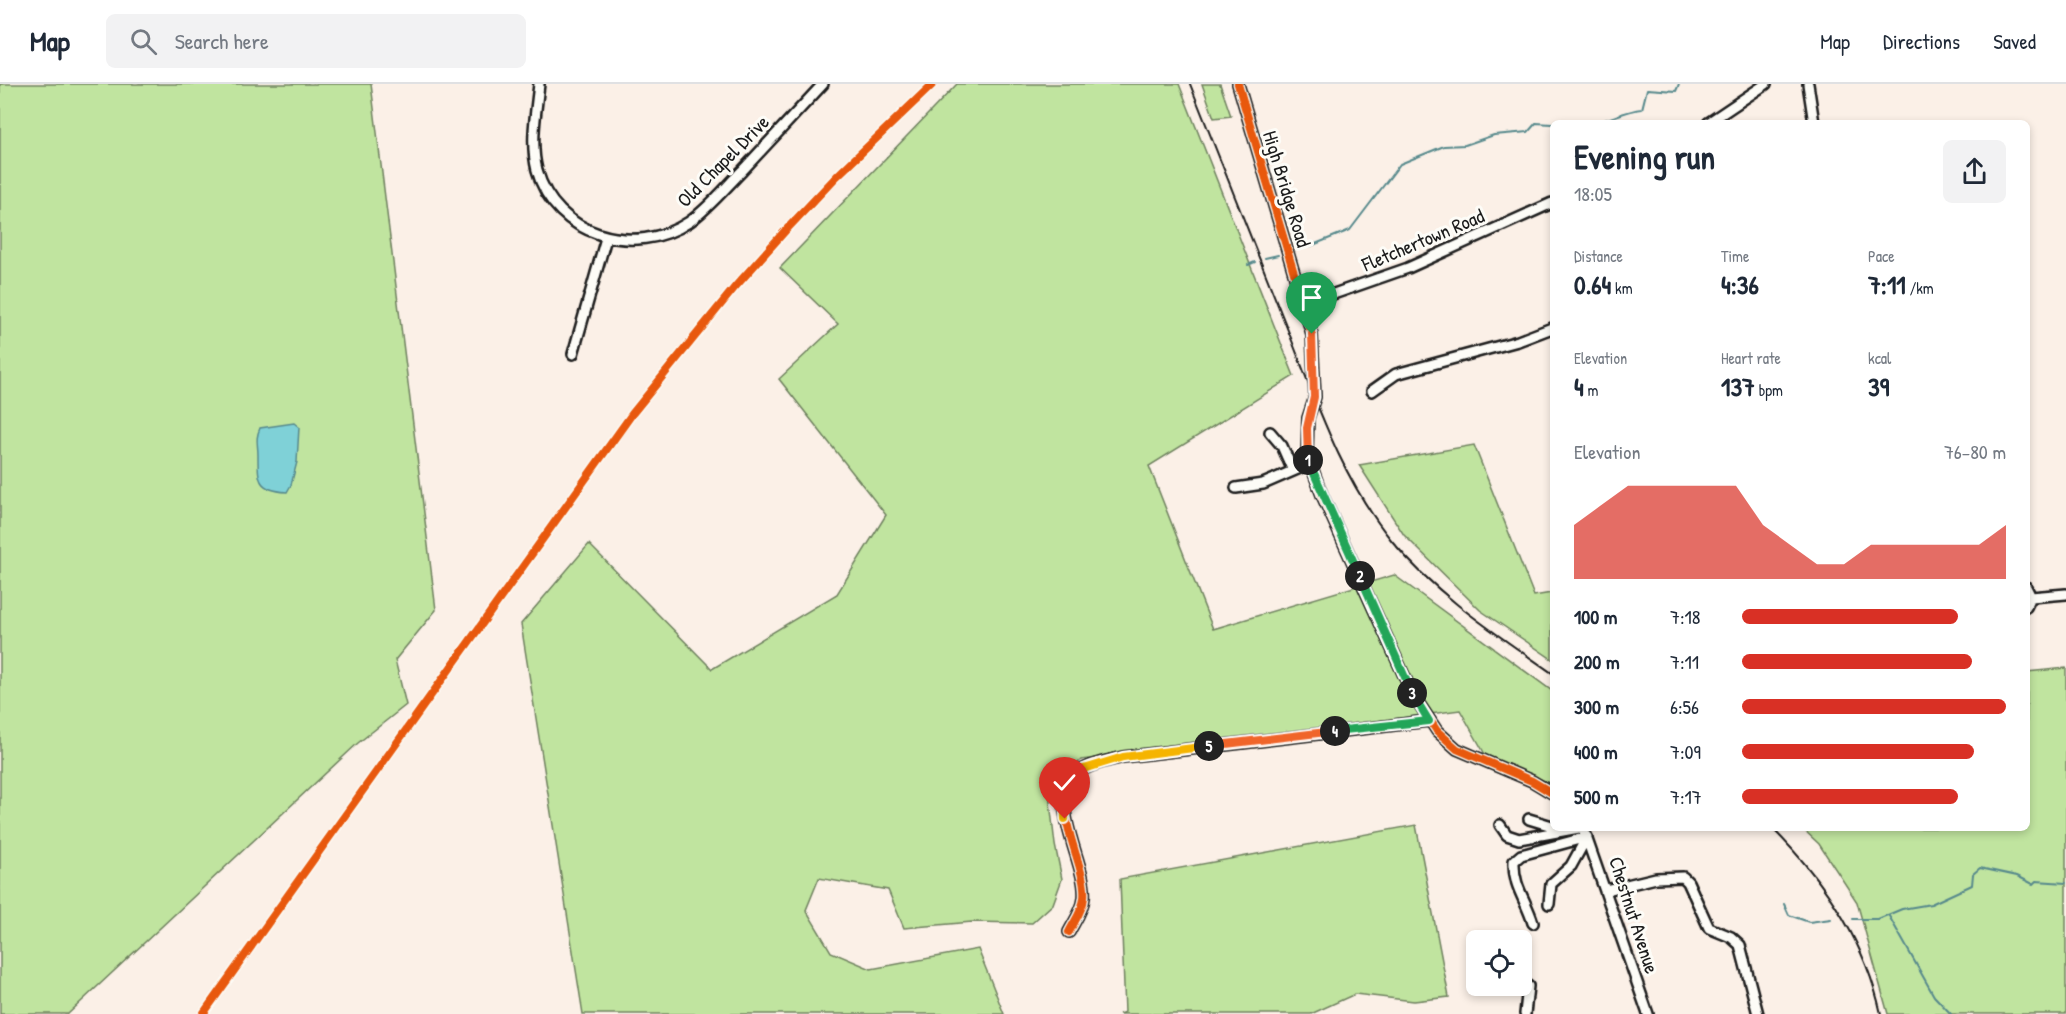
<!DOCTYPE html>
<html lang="en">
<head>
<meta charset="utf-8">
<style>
  :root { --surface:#fff; --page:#f2f2f3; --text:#1f2937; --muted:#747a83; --line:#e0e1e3; --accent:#d93025 }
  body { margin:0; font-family:"Patrick Hand",sans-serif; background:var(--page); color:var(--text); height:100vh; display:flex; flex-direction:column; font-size:22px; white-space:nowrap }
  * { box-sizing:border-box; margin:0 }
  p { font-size:20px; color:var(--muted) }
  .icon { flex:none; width:33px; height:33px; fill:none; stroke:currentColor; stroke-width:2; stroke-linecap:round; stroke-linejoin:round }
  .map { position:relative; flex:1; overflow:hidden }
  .drawer { position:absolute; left:1550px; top:36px; width:480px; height:711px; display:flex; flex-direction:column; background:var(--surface); border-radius:9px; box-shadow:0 3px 9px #0003 }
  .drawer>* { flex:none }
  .buttons { position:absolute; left:1466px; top:846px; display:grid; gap:12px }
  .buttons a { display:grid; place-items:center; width:66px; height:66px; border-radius:9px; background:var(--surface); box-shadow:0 3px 9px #0003; font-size:30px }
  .pin { position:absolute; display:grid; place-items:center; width:51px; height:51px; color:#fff; margin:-62px -26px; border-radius:50% 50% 50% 0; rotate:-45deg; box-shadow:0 0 6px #0007 }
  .pin .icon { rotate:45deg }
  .km { position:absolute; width:30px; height:30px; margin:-15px; border-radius:50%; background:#222; color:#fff; font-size:16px; line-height:30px; text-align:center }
  .round { display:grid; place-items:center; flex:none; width:63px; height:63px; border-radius:9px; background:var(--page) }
  .summary { display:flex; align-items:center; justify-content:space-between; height:102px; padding:0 24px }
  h1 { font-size:33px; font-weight:800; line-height:45px }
  .stats { display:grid; grid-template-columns:repeat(3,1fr); gap:9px; height:102px; padding:6px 24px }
  .stats div { display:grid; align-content:center }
  .stats b { font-size:26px; font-weight:800 }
  .stats small { font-size:16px; font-weight:400 }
  .stats p { font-size:16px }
  .chart { height:168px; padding:12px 24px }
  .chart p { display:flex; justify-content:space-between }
  .chart svg { width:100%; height:108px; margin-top:6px; fill:var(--accent); opacity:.7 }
  ul { padding:0 24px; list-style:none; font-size:20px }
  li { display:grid; grid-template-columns:96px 72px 1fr; align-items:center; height:45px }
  li i { height:15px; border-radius:8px; background:var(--accent) }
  header { display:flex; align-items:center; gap:36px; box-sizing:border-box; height:84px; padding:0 30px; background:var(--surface); border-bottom:2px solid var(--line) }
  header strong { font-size:28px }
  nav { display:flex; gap:33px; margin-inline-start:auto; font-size:21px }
  .search { width:420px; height:54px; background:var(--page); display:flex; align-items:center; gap:15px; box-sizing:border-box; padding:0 21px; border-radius:9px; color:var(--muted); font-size:22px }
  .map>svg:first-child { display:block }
</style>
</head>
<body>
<header>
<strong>Map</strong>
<div class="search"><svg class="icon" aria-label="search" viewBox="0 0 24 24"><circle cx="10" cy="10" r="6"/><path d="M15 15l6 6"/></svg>Search here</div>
<nav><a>Map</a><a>Directions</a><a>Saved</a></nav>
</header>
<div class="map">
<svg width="2066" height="930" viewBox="0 0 2066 930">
  <rect width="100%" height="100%" fill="#fbf0e7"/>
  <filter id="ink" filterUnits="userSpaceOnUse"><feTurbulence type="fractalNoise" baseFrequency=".0167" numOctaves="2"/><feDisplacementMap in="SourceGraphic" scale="12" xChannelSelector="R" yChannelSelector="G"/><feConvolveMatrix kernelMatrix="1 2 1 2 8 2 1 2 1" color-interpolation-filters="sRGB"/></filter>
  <g filter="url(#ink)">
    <path fill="#c0e49f" stroke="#6e805e" stroke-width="1.5" d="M 0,0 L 371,0 L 436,526 L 395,576 L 406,621 L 358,659 L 68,930 L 0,930 Z
      M 957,0 L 1179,0 L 1294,292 L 1149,382 L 1213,545 L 1394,491 L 1552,607 L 1552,700 L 1486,672 L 1460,626 L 1081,676 L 1049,709 L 1055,761 L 1062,795 L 1053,820 L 1032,839 L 972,838 L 904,844 L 888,806 L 819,794 L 806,826 L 831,868 L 871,885 L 978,865 L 1004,930 L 583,930 L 521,540 L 589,460 L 712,585 L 837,510 L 886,431 L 779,295 L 838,240 L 780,184 Z
      M 1202,0 L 1220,0 L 1231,32 L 1214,34 Z
      M 1474,361 L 1534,512 L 1552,509 L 1552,575 L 1480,526 L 1404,451 L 1359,381 Z
      M 2066,584 L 2066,930 L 1888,930 L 1857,818 L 1819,760 L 1802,744 L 2026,744 L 2027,588 Z
      M 1416,741 L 1449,913 L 1414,917 L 1355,910 L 1311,930 L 1119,930 L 1125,928 L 1120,795 Z"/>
    <path fill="#7fd1d7" stroke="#57898c" stroke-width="1.5" d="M 294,339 L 299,343 L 297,378 L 291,401 L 287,408 C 258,406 258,397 258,371 C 258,360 255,355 260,344 Z"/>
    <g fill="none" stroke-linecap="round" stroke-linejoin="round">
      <path stroke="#57898c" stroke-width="2" d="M 1592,39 C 1610,36 1623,27 1642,25 L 1647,5 L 1676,7 L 1679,0
        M 1308,163 L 1350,146 L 1400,80 L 1444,62 L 1465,61 L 1494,51 L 1528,48 L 1536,39 L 1552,40
        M 1265,174 L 1278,171
        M 1248,181 L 1255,178
        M 1784,820 L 1789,831 L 1809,838 L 1831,835
        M 1889,832 L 1934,912 L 1951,930
        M 1853,835 L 1878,835 L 1902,825 L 1931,820 L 1972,801 L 1973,790 L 1980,784 L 2017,792 L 2033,800 L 2036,797 L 2066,799"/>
      <defs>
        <path id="minor" d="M 539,0 C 536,28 530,59 537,86 C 555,152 635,174 689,138 C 709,124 725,104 742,87 C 769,58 796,29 823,0
          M 1238,0 L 1312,250 L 1315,313 L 1308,334 L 1307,370 L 1322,411 L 1412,609 L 1437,647 L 1457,665 L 1532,697 L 1552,709
          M 1808,0 L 1814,39
          M 1708,39 L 1766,0
          M 1305,220 L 1408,184 L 1552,119
          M 573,270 L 606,154
          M 1372,307 L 1396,290 L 1518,257 L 1552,244
          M 1270,348 L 1282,362 L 1293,387
          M 1236,404 L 1263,400 L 1309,380
          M 2026,503 L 2031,513 L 2026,523
          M 2031,513 L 2066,510
          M 1529,735 L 1552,742
          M 1500,741 L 1507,751 L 1519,755 L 1579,744
          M 1583,744 L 1648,930
          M 1606,806 L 1656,794 L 1683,793 L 1688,798 L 1709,844 L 1731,853 L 1740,861 L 1758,930
          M 1549,820 L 1551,800 L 1571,782 L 1587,753
          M 1533,839 C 1526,815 1513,803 1514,777 L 1521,771 L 1587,753
          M 1069,848 C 1074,838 1083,826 1084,814 C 1088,779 1042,714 1079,688 C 1092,679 1109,677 1123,673 L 1429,637
          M 1525,930 L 1528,902"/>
      </defs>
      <use href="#minor" stroke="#1c1c1c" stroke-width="14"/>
      <use href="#minor" stroke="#fdfcf7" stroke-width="9"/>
      <path stroke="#1c1c1c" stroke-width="2" d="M 1190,0 C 1223,83 1256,166 1289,249 C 1317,321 1343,397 1392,457 C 1436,511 1495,549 1552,589
        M 1772,744 C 1824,796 1865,856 1881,930"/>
      <defs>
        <path id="cycleway" d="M 1238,0 L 1312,250 L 1315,313 L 1308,334 L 1307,370 L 1322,411 L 1412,609 L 1437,647 L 1457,665 L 1532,697 L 1552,709
          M 1069,848 C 1074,838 1083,826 1084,814 C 1088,779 1042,714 1079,688 C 1092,679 1109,677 1123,673 L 1429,637
          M 203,930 L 632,330 L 735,203 L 785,147 L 837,92 L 933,0"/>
      </defs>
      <use href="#cycleway" stroke="#fdfcf7" stroke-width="11"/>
      <use href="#cycleway" stroke="#e8590c" stroke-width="8"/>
    </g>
  </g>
  <g fill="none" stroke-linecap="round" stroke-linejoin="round" filter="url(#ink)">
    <defs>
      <path id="split-1" d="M 1308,376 L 1307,344 L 1314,313 L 1312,250"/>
      <path id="split-2" d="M 1308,376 L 1360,492"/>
      <path id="split-3" d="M 1360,492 L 1412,609"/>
      <path id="split-4" d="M 1335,647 L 1429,637 L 1412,609"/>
      <path id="split-5" d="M 1209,662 L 1335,647"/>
      <path id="split-6" d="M 1084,685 L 1123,673 L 1209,662"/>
      <path id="split-7" d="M 1065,735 C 1064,716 1066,696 1084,685"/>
    </defs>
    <use href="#split-1" stroke="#fff" stroke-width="12"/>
    <use href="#split-2" stroke="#fff" stroke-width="12"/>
    <use href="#split-3" stroke="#fff" stroke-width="12"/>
    <use href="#split-4" stroke="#fff" stroke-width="12"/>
    <use href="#split-5" stroke="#fff" stroke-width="12"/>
    <use href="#split-6" stroke="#fff" stroke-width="12"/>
    <use href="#split-7" stroke="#fff" stroke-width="12"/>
    <use href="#split-1" stroke="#f0652b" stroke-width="8"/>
    <use href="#split-2" stroke="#22a559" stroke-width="8"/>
    <use href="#split-3" stroke="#22a559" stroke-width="8"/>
    <use href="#split-4" stroke="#22a559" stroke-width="8"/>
    <use href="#split-5" stroke="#f0652b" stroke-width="8"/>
    <use href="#split-6" stroke="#f5b400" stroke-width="8"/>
    <use href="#split-7" stroke="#f5b400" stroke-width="8"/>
  </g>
  <g text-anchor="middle" stroke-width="6" stroke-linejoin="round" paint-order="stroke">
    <g font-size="20" fill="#1c1c1c" stroke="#fdfcf7">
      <text transform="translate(723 77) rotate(-45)" y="7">Old Chapel Drive</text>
      <text transform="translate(1287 105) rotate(73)" y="7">High Bridge Road</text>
      <text transform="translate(1423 156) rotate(-23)" y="7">Fletchertown Road</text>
      <text transform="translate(1634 831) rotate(72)" y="7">Chestnut Avenue</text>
    </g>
  </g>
</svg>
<div class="buttons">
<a><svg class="icon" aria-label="locate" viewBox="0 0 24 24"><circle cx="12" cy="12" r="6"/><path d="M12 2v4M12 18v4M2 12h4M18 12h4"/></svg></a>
</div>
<div class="pin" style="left:1312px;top:250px;background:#1e9e55"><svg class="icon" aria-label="arrive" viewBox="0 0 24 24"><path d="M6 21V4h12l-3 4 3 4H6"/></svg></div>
<div class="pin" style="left:1065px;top:735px;background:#d93025"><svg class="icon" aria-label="check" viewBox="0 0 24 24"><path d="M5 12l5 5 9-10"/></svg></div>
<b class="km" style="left:1308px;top:376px">1</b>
<b class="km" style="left:1360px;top:492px">2</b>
<b class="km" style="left:1412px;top:609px">3</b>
<b class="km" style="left:1335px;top:647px">4</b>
<b class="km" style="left:1209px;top:662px">5</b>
<section class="drawer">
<div class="summary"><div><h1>Evening run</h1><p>18:05</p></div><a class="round"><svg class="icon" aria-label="share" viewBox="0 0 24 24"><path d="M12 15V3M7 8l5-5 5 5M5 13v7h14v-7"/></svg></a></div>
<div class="stats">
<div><p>Distance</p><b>0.64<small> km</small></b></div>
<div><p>Time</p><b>4:36</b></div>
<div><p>Pace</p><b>7:11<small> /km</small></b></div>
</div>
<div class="stats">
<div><p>Elevation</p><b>4<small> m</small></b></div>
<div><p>Heart rate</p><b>137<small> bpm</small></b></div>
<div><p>kcal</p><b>39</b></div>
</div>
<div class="chart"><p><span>Elevation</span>76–80 m</p>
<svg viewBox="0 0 160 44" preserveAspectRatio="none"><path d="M0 44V22L10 14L20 6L30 6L40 6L50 6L60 6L70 22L80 30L90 38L100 38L110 30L120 30L130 30L140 30L150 30L160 22V44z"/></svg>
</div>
<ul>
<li><b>100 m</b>7:18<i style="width:82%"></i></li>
<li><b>200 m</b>7:11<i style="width:87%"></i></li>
<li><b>300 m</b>6:56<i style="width:100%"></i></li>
<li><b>400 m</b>7:09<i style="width:88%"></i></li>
<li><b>500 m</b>7:17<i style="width:82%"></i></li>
</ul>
</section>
</div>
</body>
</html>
